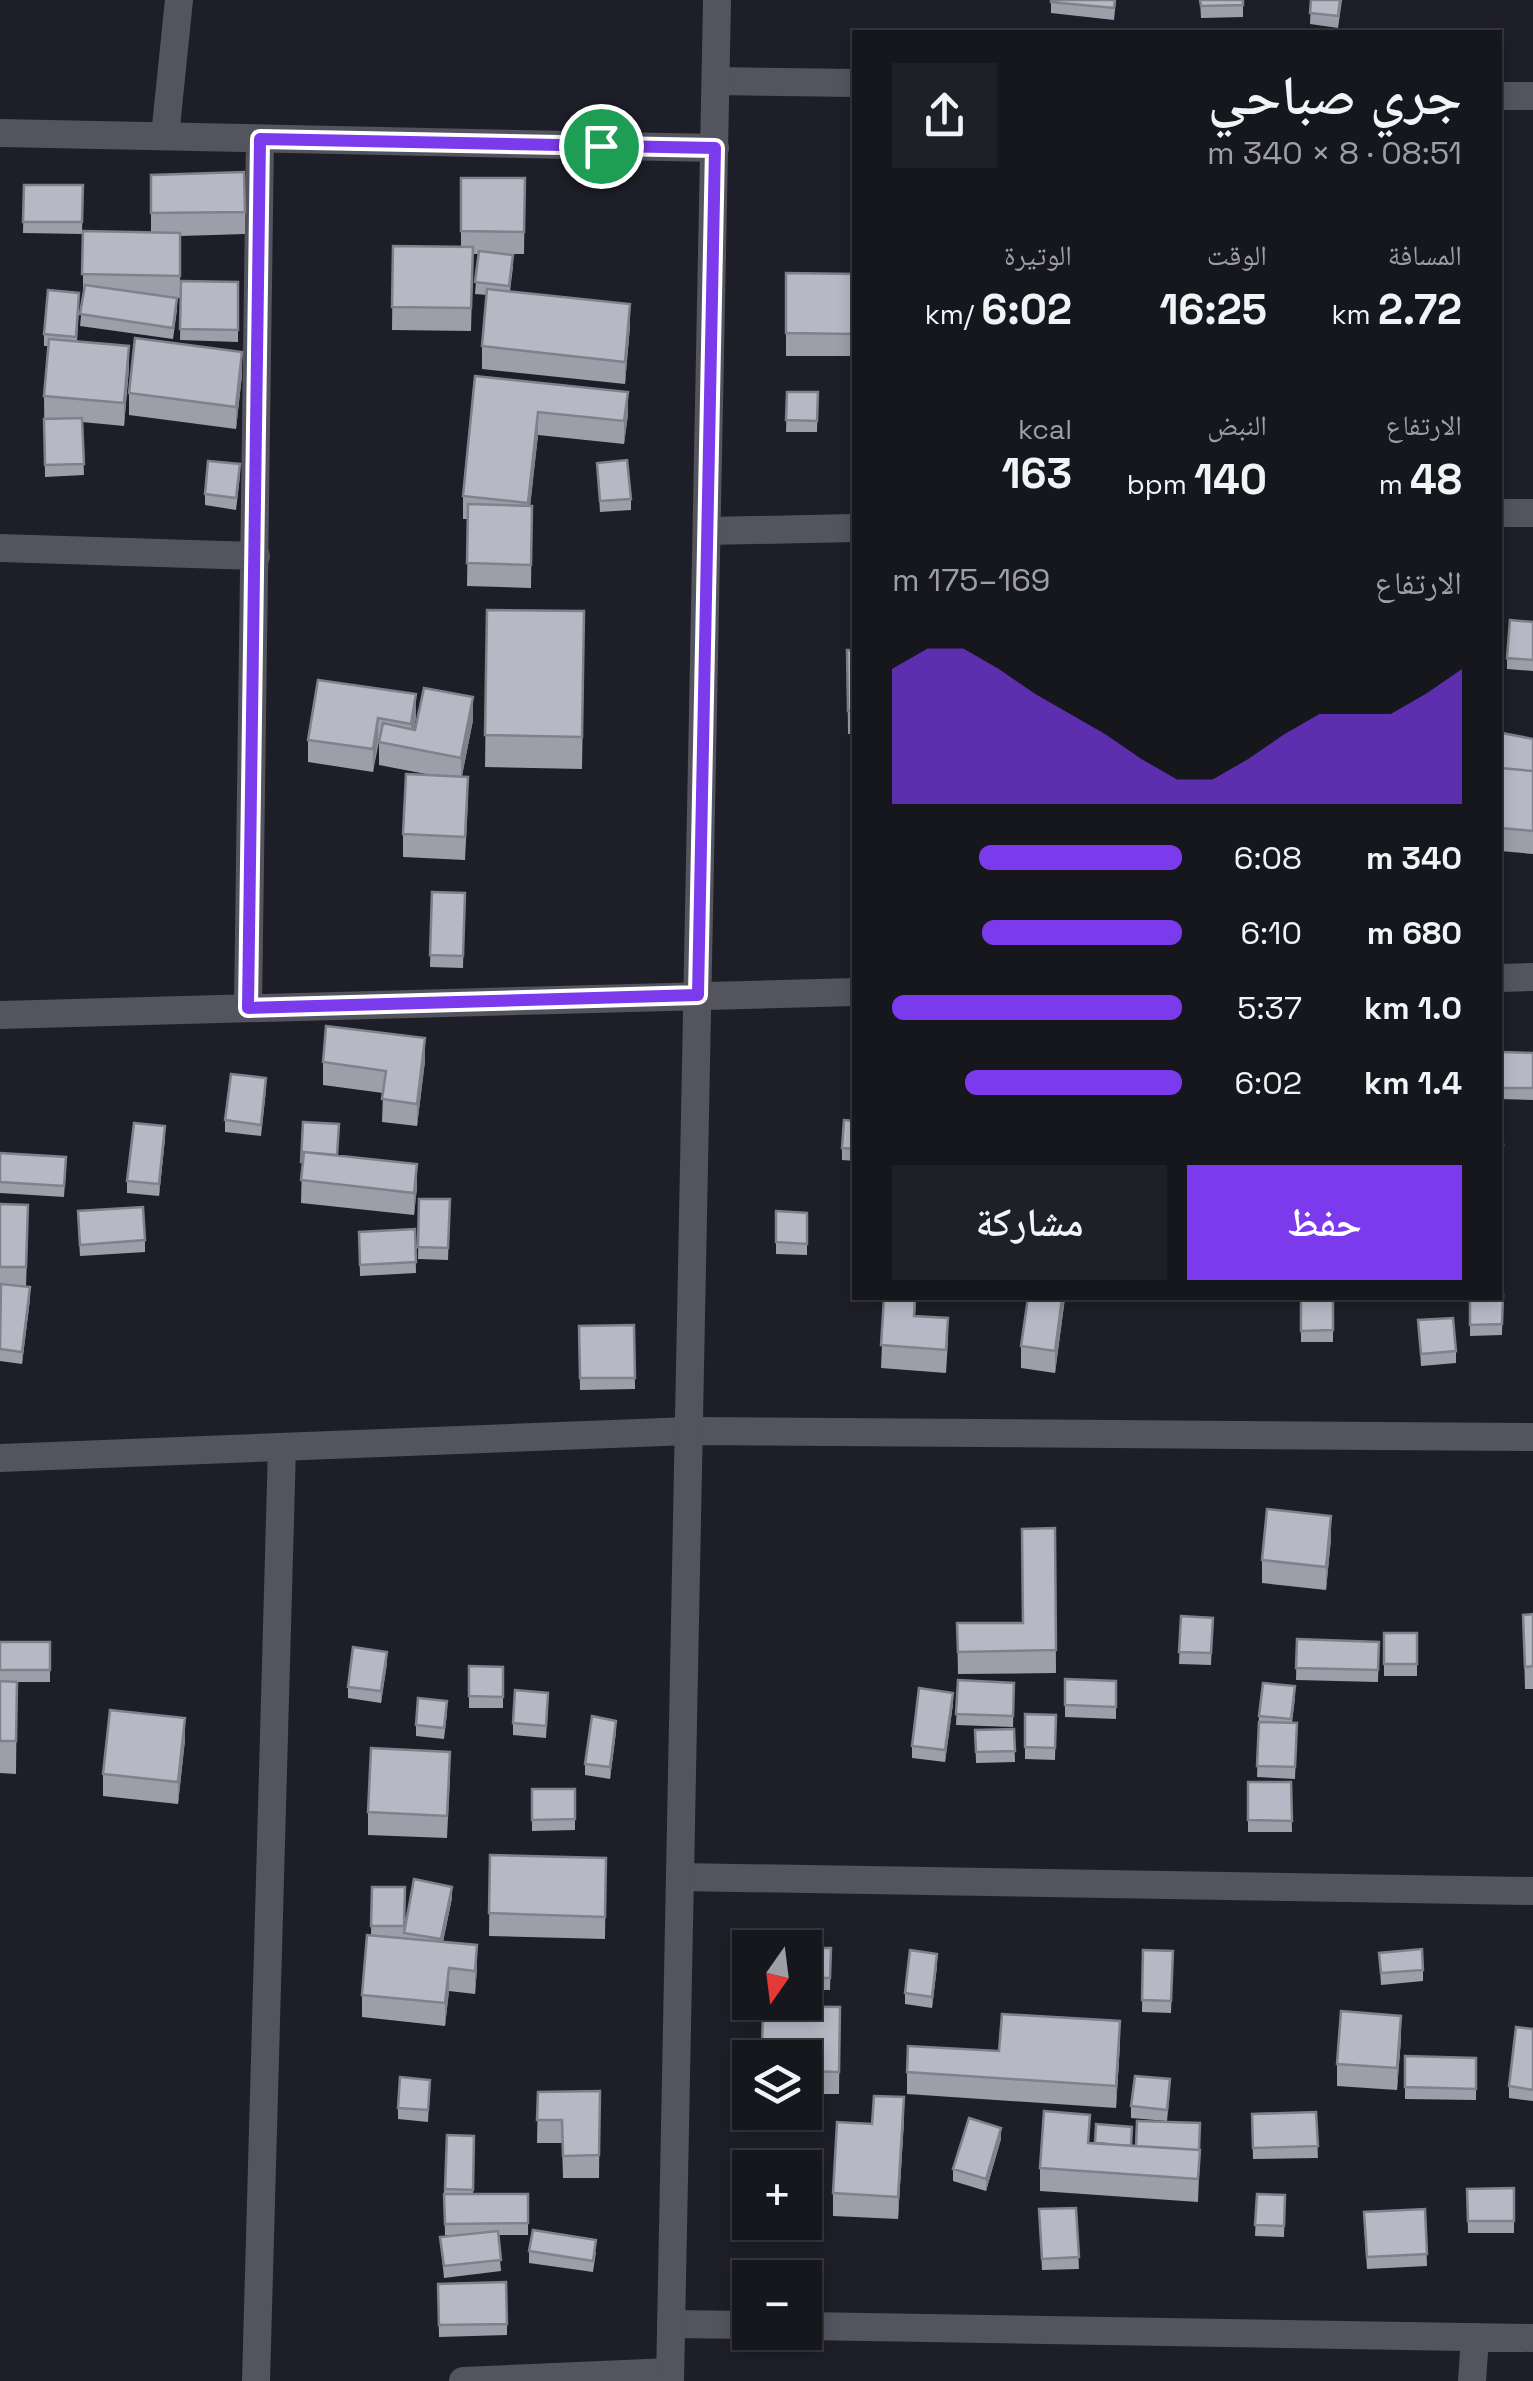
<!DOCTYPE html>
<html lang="ar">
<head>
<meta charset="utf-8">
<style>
  :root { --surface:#16161d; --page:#1f1f26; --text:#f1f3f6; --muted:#9e9fa4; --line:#35353b; --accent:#7c3aed }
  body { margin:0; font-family:"Space Grotesk","Noto Naskh Arabic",sans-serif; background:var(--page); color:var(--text); direction:rtl; height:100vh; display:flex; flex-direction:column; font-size:38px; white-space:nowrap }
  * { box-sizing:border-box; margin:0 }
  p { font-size:32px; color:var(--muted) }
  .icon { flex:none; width:55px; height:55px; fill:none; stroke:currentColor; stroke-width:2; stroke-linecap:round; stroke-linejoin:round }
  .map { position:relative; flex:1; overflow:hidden; direction:ltr }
  .drawer { position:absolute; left:852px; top:30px; width:650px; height:1270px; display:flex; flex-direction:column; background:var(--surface); border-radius:0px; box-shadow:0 5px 15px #0003,0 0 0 2px var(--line); direction:rtl }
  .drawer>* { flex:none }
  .needle { width:65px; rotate:194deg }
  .tools { position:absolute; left:732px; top:1930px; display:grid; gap:20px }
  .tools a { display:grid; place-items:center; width:90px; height:90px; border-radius:0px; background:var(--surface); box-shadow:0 5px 15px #0003,0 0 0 2px var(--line); font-size:50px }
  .pin { position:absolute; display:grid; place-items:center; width:85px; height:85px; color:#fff; margin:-42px; border:5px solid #fff; border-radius:50%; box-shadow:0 2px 10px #0007 }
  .round { display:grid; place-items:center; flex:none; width:105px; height:105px; border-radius:0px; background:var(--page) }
  .summary { display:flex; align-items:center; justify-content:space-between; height:170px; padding:0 40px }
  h1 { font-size:55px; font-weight:600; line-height:75px }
  .metrics { display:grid; grid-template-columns:repeat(3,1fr); gap:15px; height:170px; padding:10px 40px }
  .metrics div { display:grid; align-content:center }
  .metrics b { font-size:42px; font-weight:600 }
  .metrics small { font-size:28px; font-weight:400 }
  .metrics p { font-size:28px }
  .chart { height:280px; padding:20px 40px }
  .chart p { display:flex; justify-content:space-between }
  .chart svg { width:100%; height:180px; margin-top:10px; fill:var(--accent); opacity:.7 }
  .button { display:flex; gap:20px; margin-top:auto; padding:20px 40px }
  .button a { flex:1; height:115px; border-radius:0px; background:var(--accent); color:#fff; font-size:40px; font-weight:600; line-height:115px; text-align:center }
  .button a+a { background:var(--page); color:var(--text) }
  ul { padding:0 40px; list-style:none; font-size:32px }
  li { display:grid; grid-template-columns:160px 120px 1fr; align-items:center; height:75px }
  li i { height:25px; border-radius:12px; background:var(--accent) }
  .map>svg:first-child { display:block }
</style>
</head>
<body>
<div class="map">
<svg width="1533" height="2381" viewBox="0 0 1533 2381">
  <rect width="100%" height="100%" fill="#1d1e27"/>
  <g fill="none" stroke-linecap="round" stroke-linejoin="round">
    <path stroke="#54545f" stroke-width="28" d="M 716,81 L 855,83
      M 1500,96 L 1533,96
      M 0,133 L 715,148
      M 165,136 L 179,0
      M 1500,513 L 1533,513
      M 707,531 L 855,528
      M 0,548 L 256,556
      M 1500,978 L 1533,977
      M 248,1008 L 260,139
      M 0,1015 L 855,992
      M 0,1458 L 689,1431 L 1533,1437
      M 680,1877 L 1533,1891
      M 671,2324 L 750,2325
      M 805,2326 L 1533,2338
      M 256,2381 L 282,1447
      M 463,2381 L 670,2372
      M 1472,2381 L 1475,2337"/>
    <path stroke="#54545f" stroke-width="28" d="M 670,2381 L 717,0"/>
  </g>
  <path fill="#9d9ea9" d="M 1051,0 L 1116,0 L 1114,20 L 1051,13 Z
    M 1200,0 L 1243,0 L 1243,17 L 1201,18 Z
    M 1311,0 L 1342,0 L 1338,28 L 1310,24 Z
    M 151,175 L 245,212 L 245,234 L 180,236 L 180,298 L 176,298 L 177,310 L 173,339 L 80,326 L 83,297 L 83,231 L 151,232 Z
    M 461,178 L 525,178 L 524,254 L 506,254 L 513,267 L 510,291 L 630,326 L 625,384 L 482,369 L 482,346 L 487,295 L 475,294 L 478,254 L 473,254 L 471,331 L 392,330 L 393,246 L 461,247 Z
    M 24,185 L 83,185 L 82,234 L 23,233 Z
    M 786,273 L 855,274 L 855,356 L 786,356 Z
    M 181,281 L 238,282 L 238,342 L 180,340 Z
    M 79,304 L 77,341 L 129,368 L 124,426 L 82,422 L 84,475 L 45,477 L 44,396 L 48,346 L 44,346 L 44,334 Z
    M 242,375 L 236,429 L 129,415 L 129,393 Z
    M 475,376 L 628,414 L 624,444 L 538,435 L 530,506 L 532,506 L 531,588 L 467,586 L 468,519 L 463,519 L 463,496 Z
    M 787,392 L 818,392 L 817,432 L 786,432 Z
    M 597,463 L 631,499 L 631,510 L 600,512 Z
    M 240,476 L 236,510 L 205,505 L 205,494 Z
    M 487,610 L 584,644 L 582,769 L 485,767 Z
    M 1533,622 L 1533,671 L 1507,669 L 1507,658 Z
    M 847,650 L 855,650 L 855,734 L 848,734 Z
    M 318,680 L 416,717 L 414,730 L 473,720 L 462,776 L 468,799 L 465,860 L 403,857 L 403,834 L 431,775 L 379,765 L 379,741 L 373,772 L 308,762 L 308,740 Z
    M 1533,739 L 1533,854 L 1500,851 L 1500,745 Z
    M 432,892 L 465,893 L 463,968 L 430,967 Z
    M 1501,1052 L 1533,1053 L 1533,1100 L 1500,1099 Z
    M 425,1061 L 417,1126 L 382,1122 L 383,1093 L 323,1085 L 323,1062 Z
    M 266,1090 L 261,1136 L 225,1132 L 225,1120 Z
    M 855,1121 L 855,1161 L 842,1160 L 842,1148 Z
    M 303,1122 L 338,1155 L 417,1187 L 414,1215 L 301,1203 Z
    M 165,1138 L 159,1196 L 127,1193 L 127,1181 Z
    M 0,1153 L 66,1168 L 64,1197 L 0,1193 Z
    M 419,1199 L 450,1199 L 448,1260 L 418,1259 Z
    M 0,1204 L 28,1227 L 26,1287 L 30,1299 L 22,1364 L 0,1361 Z
    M 776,1211 L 807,1213 L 807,1255 L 776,1254 Z
    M 78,1223 L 145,1240 L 145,1252 L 80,1256 Z
    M 415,1229 L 416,1273 L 360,1276 L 359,1232 Z
    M 1503,1295 L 1502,1335 L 1470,1336 L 1470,1298 Z
    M 884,1298 L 916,1298 L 915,1316 L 948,1340 L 946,1373 L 881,1368 Z
    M 1065,1298 L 1055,1373 L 1021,1368 L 1021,1346 Z
    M 1301,1298 L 1333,1298 L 1333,1342 L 1301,1342 Z
    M 1418,1320 L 1456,1351 L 1456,1363 L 1421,1366 Z
    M 634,1325 L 635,1389 L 580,1390 L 579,1326 Z
    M 1055,1528 L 1056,1673 L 958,1674 L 957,1623 L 1023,1623 Z
    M 1331,1539 L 1326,1590 L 1262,1583 L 1262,1560 Z
    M 1533,1614 L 1533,1689 L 1525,1689 L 1523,1615 Z
    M 1181,1616 L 1213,1618 L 1211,1665 L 1179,1664 Z
    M 1384,1633 L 1417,1633 L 1417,1676 L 1384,1676 Z
    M 1297,1639 L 1379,1642 L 1378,1682 L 1296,1680 Z
    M 0,1642 L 50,1642 L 50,1682 L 14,1682 L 17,1682 L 16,1774 L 0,1773 Z
    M 387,1663 L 381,1703 L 348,1698 L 348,1687 Z
    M 469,1666 L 503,1667 L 503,1708 L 469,1708 Z
    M 1065,1679 L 1116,1681 L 1116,1719 L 1065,1717 Z
    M 958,1680 L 1014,1683 L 1013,1727 L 956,1725 Z
    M 1295,1698 L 1292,1723 L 1297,1723 L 1295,1779 L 1257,1777 L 1259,1716 Z
    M 953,1704 L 945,1762 L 912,1758 L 912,1746 Z
    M 548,1705 L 546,1738 L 513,1735 L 513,1723 Z
    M 447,1713 L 444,1739 L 416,1736 L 416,1725 Z
    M 1025,1714 L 1056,1715 L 1055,1760 L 1025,1759 Z
    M 1014,1729 L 1015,1762 L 976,1763 L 975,1730 Z
    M 616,1732 L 610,1779 L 585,1775 L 585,1764 Z
    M 185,1740 L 178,1804 L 103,1796 L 103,1774 Z
    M 450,1774 L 447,1838 L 368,1835 L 368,1812 Z
    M 1248,1782 L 1291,1782 L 1292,1832 L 1248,1832 Z
    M 532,1789 L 575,1789 L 575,1830 L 532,1831 Z
    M 490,1855 L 606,1858 L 605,1939 L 489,1936 Z
    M 372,1887 L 405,1887 L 405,1929 L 452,1898 L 443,1942 L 477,1968 L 475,1994 L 449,1991 L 445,2026 L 362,2017 L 362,1995 L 371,1935 Z
    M 805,1948 L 831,1948 L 830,1990 L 805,1990 Z
    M 1143,1950 L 1173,1951 L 1171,2013 L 1142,2012 Z
    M 1379,1953 L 1423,1970 L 1423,1981 L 1381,1985 Z
    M 937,1966 L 932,2008 L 905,2004 L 905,1993 Z
    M 840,2007 L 839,2094 L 805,2094 L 805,2058 Z
    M 1533,2029 L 1533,2101 L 1509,2098 L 1509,2086 Z
    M 1401,2039 L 1397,2090 L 1337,2086 L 1337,2064 Z
    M 1120,2044 L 1116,2108 L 907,2094 L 907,2072 L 999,2051 Z
    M 1476,2058 L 1476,2100 L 1405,2099 L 1405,2087 Z
    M 430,2080 L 428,2122 L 398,2119 L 398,2108 Z
    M 600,2091 L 599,2178 L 563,2178 L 562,2143 L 537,2143 L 538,2092 Z
    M 1170,2091 L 1167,2121 L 1131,2118 L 1131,2106 Z
    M 1316,2112 L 1318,2158 L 1253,2159 L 1252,2114 Z
    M 904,2120 L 898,2219 L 833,2216 L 833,2193 L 872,2124 Z
    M 447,2135 L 474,2136 L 473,2194 L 528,2194 L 528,2235 L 498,2235 L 501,2271 L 444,2278 L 440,2237 L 456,2235 L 445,2235 L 444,2194 Z
    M 1001,2139 L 986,2191 L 953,2181 L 953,2169 Z
    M 1089,2143 L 1200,2150 L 1198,2202 L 1040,2191 L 1040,2168 Z
    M 1514,2188 L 1514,2233 L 1468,2233 L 1467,2189 Z
    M 1257,2194 L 1285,2195 L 1284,2237 L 1255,2236 Z
    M 1076,2208 L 1079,2269 L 1042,2270 L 1039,2209 Z
    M 1425,2209 L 1427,2266 L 1367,2269 L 1364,2224 Z
    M 529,2251 L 596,2252 L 593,2272 L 529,2263 Z
    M 438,2284 L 507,2324 L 507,2335 L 439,2337 Z"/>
  <path fill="#80818a" d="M 630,304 L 630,326 L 625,384 L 625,362 Z
    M 129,346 L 129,368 L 124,426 L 124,403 Z
    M 242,352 L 242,375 L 236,429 L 236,407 Z
    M 628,392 L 628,414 L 624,444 L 624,421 Z
    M 538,412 L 538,435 L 528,526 L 528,503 Z
    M 416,694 L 416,717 L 411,746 L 411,724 Z
    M 473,697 L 473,720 L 461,781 L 461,758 Z
    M 378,718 L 378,740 L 373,772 L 373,749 Z
    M 425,1038 L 425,1061 L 417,1126 L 417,1104 Z
    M 165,1126 L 165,1138 L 159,1196 L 159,1184 Z
    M 417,1164 L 417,1187 L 414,1215 L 414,1193 Z
    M 30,1287 L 30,1299 L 22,1364 L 22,1352 Z
    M 1062,1298 L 1065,1298 L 1055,1373 L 1055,1351 Z
    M 1331,1516 L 1331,1539 L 1326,1590 L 1326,1567 Z
    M 387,1652 L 387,1663 L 381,1703 L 381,1691 Z
    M 953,1693 L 953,1704 L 945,1762 L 945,1750 Z
    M 185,1718 L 185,1740 L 178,1804 L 178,1782 Z
    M 616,1721 L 616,1732 L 610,1779 L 610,1767 Z
    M 452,1887 L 452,1898 L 441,1951 L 441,1939 Z
    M 477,1945 L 477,1968 L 475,1994 L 475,1971 Z
    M 937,1954 L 937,1966 L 932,2008 L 932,1997 Z
    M 449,1968 L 449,1991 L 445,2026 L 445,2003 Z
    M 1401,2016 L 1401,2039 L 1397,2090 L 1397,2068 Z
    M 1120,2021 L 1120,2044 L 1116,2108 L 1116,2086 Z
    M 904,2097 L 904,2120 L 898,2219 L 898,2197 Z
    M 1001,2128 L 1001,2139 L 986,2191 L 986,2179 Z"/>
  <path fill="#b7b8c5" stroke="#80818a" stroke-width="2.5" d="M 1051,0 L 1115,0 L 1114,8 L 1051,2 Z
    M 1200,0 L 1243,0 L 1243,5 L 1201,6 Z
    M 1311,0 L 1340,0 L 1338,16 L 1310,13 Z
    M 244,172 L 245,212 L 151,213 L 151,175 Z
    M 461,178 L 525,178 L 524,232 L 461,231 Z
    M 24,185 L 83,185 L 82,222 L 23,222 Z
    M 83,231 L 180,233 L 180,276 L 82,274 Z
    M 393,246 L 473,247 L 471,308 L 392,307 Z
    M 479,251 L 513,255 L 509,286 L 475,282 Z
    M 786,273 L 855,274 L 855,334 L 786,333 Z
    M 181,281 L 238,282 L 238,330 L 180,329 Z
    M 85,285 L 177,298 L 173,328 L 80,314 Z
    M 487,289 L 630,304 L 625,362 L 482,346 Z
    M 48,290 L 79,293 L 76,337 L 44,334 Z
    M 135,338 L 242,352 L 236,407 L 129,393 Z
    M 49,339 L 129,346 L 124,403 L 44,396 Z
    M 475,376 L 628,392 L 624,421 L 538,412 L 528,503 L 463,496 Z
    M 787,392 L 818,392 L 817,421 L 786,420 Z
    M 82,418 L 84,464 L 45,465 L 44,419 Z
    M 627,460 L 631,499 L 600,501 L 597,463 Z
    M 208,461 L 240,464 L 236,498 L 205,494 Z
    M 468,504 L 532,506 L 531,565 L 467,563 Z
    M 487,610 L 584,611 L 582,737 L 485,735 Z
    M 1510,620 L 1533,622 L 1533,660 L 1507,658 Z
    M 847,650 L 855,650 L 855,711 L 848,711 Z
    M 318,680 L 416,694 L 411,724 L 378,718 L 373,749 L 308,740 Z
    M 424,688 L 473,697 L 461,758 L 379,742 L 383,723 L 415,730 Z
    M 1502,733 L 1533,739 L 1533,771 L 1500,768 L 1500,745 Z
    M 1500,768 L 1533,771 L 1533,831 L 1500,828 Z
    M 406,774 L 468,777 L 465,837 L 403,834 Z
    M 432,892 L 465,893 L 463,956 L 430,955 Z
    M 326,1026 L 425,1038 L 417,1104 L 382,1099 L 386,1071 L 323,1062 Z
    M 1501,1052 L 1533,1053 L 1533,1088 L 1500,1088 Z
    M 231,1074 L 266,1078 L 261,1125 L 225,1120 Z
    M 844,1120 L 855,1121 L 855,1149 L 842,1148 Z
    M 303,1122 L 339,1124 L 337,1155 L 304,1152 L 303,1162 L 301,1162 Z
    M 134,1123 L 165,1126 L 159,1184 L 127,1181 Z
    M 1500,1145 L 1503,1145 L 1500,1176 Z
    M 304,1152 L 417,1164 L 414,1193 L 301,1180 Z
    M 0,1153 L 66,1157 L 64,1186 L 0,1182 Z
    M 419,1199 L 450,1199 L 448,1248 L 418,1247 Z
    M 0,1204 L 28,1205 L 26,1267 L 0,1267 Z
    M 143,1207 L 145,1240 L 80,1245 L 78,1211 Z
    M 776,1211 L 807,1213 L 807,1244 L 776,1242 Z
    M 415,1229 L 416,1262 L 360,1265 L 359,1232 Z
    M 1,1284 L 30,1287 L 22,1352 L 0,1349 Z
    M 1500,1295 L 1503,1295 L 1502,1324 L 1470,1325 L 1470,1298 L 1500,1298 Z
    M 884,1298 L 915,1298 L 914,1316 L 948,1318 L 946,1350 L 881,1345 Z
    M 1028,1298 L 1062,1298 L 1055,1351 L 1021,1346 Z
    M 1301,1298 L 1333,1298 L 1333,1330 L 1301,1331 Z
    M 1453,1318 L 1456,1351 L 1421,1354 L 1418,1320 Z
    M 634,1325 L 635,1378 L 580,1378 L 579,1326 Z
    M 1267,1509 L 1331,1516 L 1326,1567 L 1262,1560 Z
    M 1055,1528 L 1056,1650 L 958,1652 L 957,1623 L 1023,1623 L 1022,1529 Z
    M 1533,1614 L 1533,1666 L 1525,1667 L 1523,1615 Z
    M 1181,1616 L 1213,1618 L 1211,1653 L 1179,1652 Z
    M 1384,1633 L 1417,1633 L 1417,1664 L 1384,1664 Z
    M 1297,1639 L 1379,1642 L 1378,1670 L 1296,1668 Z
    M 0,1642 L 50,1642 L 50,1670 L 0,1670 Z
    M 353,1647 L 387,1652 L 381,1691 L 348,1687 Z
    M 469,1666 L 503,1667 L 503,1697 L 469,1696 Z
    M 1065,1679 L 1116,1681 L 1116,1707 L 1065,1705 Z
    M 958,1680 L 1014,1683 L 1013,1716 L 956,1714 Z
    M 0,1681 L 17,1682 L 16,1741 L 0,1741 Z
    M 1263,1683 L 1295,1686 L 1291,1719 L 1259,1716 Z
    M 919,1688 L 953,1693 L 945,1750 L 912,1746 Z
    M 515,1690 L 548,1693 L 546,1726 L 513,1723 Z
    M 418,1698 L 447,1701 L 444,1728 L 416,1725 Z
    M 110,1710 L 185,1718 L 178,1782 L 103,1774 Z
    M 1025,1714 L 1056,1715 L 1055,1748 L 1025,1747 Z
    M 592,1716 L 616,1721 L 610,1767 L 585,1764 Z
    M 1259,1722 L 1297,1723 L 1295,1767 L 1257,1766 Z
    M 1014,1729 L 1015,1751 L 976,1752 L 975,1730 Z
    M 371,1748 L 450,1752 L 447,1816 L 368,1812 Z
    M 1248,1782 L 1291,1782 L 1292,1821 L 1248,1820 Z
    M 532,1789 L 575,1789 L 575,1819 L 532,1820 Z
    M 490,1855 L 606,1858 L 605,1917 L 489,1913 Z
    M 414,1879 L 452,1887 L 441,1939 L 404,1933 Z
    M 372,1887 L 405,1887 L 404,1926 L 371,1926 Z
    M 367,1935 L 477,1945 L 475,1971 L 449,1968 L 445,2003 L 362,1995 Z
    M 805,1948 L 831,1948 L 830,1978 L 805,1978 Z
    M 1422,1949 L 1423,1970 L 1381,1973 L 1379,1953 Z
    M 910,1950 L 937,1954 L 932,1997 L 905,1993 Z
    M 1143,1950 L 1173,1951 L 1171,2001 L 1142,2000 Z
    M 763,2006 L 840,2007 L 839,2072 L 805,2071 L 805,2058 L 762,2058 Z
    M 1341,2011 L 1401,2016 L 1397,2068 L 1337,2064 Z
    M 1002,2014 L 1120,2021 L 1116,2086 L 907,2072 L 908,2046 L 999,2051 Z
    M 1516,2027 L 1533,2029 L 1533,2090 L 1509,2086 Z
    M 1405,2056 L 1476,2058 L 1476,2089 L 1405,2087 Z
    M 1135,2076 L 1170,2079 L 1167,2110 L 1131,2106 Z
    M 400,2077 L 430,2080 L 428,2110 L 398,2108 Z
    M 600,2091 L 599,2155 L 563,2156 L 562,2120 L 537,2120 L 538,2092 Z
    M 874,2096 L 904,2097 L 898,2197 L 833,2193 L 837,2122 L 872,2124 Z
    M 1044,2111 L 1090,2115 L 1088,2143 L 1200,2150 L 1198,2179 L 1040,2168 Z
    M 1316,2112 L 1318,2146 L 1253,2148 L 1252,2114 Z
    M 969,2118 L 1001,2128 L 986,2179 L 953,2169 Z
    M 1137,2121 L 1200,2123 L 1199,2150 L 1136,2146 Z
    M 1096,2124 L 1132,2127 L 1131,2146 L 1095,2143 Z
    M 447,2135 L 474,2136 L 473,2190 L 445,2189 Z
    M 1514,2188 L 1514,2221 L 1468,2221 L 1467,2189 Z
    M 444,2194 L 528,2194 L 528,2223 L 445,2224 Z
    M 1257,2194 L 1285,2195 L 1284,2226 L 1255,2225 Z
    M 1076,2208 L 1079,2257 L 1042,2259 L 1039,2209 Z
    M 1425,2209 L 1427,2254 L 1367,2257 L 1364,2212 Z
    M 533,2230 L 596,2240 L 593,2261 L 529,2251 Z
    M 498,2231 L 501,2260 L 444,2266 L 440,2237 Z
    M 506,2282 L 507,2324 L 439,2325 L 438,2284 Z"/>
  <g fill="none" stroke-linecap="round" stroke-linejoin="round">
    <defs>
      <path id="route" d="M 260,139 L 715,148 L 698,995 L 248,1008 Z"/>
    </defs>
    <use href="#route" stroke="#fff" stroke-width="20"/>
    <use href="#route" stroke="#7c3aed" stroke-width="12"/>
  </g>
</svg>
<div class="tools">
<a><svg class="needle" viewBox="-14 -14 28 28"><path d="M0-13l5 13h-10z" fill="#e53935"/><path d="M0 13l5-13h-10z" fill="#9e9fa4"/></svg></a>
<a><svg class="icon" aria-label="layers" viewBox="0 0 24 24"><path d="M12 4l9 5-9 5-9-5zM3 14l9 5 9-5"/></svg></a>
<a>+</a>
<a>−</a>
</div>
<div class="pin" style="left:601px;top:146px;background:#1e9e55"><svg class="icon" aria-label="arrive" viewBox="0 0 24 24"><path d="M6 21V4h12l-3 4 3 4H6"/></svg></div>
<section class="drawer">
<div class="summary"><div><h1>جري صباحي</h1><p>08:51 · 8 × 340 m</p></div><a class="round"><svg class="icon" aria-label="share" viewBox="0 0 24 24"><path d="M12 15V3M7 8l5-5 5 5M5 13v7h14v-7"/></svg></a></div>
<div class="metrics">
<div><p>المسافة</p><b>2.72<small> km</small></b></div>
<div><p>الوقت</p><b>16:25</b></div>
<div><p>الوتيرة</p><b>6:02<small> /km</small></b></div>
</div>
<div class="metrics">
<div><p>الارتفاع</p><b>48<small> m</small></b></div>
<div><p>النبض</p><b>140<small> bpm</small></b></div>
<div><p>kcal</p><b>163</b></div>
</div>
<div class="chart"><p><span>الارتفاع</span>169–175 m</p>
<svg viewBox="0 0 160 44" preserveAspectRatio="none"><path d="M0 44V11L10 6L20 6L30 11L40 17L50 22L60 27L70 33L80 38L90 38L100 33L110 27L120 22L130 22L140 22L150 17L160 11V44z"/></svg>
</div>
<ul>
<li><b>340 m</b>6:08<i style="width:70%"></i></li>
<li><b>680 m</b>6:10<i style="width:69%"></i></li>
<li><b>1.0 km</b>5:37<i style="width:100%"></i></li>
<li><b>1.4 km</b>6:02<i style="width:75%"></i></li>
</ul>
<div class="button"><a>حفظ</a><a>مشاركة</a></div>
</section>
</div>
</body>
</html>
